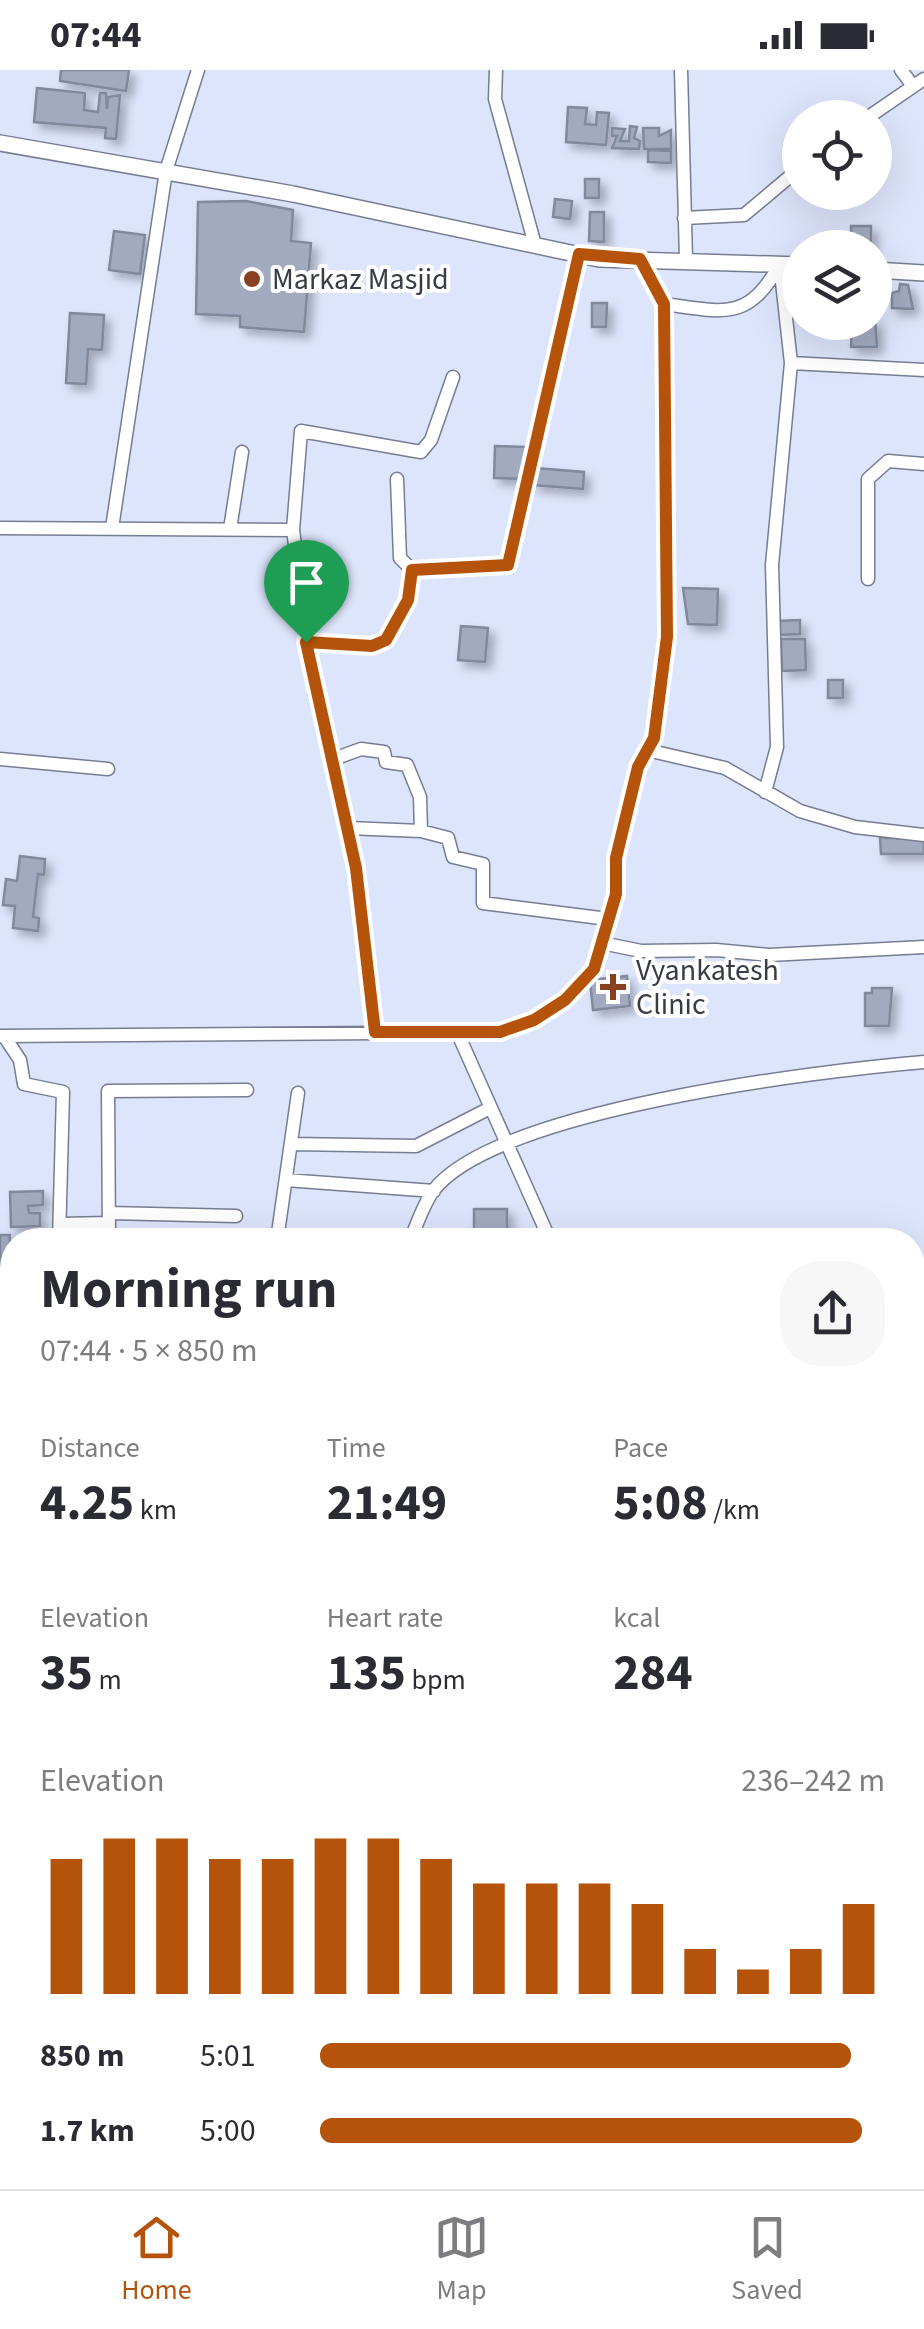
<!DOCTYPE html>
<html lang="en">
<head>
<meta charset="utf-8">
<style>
  :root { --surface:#fff; --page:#f7f7f7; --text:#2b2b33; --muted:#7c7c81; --line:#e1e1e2; --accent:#b45309 }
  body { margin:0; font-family:"Source Sans 3",sans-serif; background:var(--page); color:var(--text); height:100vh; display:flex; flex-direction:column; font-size:38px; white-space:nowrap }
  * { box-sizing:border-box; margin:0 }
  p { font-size:32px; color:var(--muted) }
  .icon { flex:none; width:55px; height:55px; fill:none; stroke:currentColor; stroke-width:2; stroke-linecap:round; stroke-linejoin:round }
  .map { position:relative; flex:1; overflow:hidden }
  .panel { position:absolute; left:0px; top:1158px; width:925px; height:962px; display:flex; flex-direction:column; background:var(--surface); border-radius:40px 40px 0 0; box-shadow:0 10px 40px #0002 }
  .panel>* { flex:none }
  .controls { position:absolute; left:782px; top:30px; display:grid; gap:20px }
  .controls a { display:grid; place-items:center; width:110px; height:110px; border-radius:50%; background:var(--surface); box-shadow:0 10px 40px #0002; font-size:50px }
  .pin { position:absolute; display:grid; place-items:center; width:85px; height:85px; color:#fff; margin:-102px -42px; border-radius:50% 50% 50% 0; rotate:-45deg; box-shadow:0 0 10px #0007 }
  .pin .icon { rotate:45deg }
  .round { display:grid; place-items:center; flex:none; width:105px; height:105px; border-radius:40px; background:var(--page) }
  .summary { display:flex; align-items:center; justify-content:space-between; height:170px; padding:0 40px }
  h1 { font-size:55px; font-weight:700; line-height:75px }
  .figures { display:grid; grid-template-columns:repeat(3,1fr); gap:15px; height:170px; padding:10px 40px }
  .figures div { display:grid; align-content:center }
  .figures b { font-size:50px; font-weight:700 }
  .figures small { font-size:28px; font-weight:400 }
  .figures p { font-size:28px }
  .chart { height:280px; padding:20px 40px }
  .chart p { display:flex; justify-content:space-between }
  .chart svg { width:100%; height:180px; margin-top:10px; stroke:var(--accent); stroke-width:6 }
  ul { padding:0 40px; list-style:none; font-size:32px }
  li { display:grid; grid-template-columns:160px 120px 1fr; align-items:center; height:75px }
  li i { height:25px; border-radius:12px; background:var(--accent) }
  .status { display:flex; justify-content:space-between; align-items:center; height:70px; padding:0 50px; background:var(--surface); direction:ltr }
  .status svg { height:28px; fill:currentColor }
  .tabs { display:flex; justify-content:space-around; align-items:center; height:140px; border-top:2px solid var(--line); background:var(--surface); font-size:28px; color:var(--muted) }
  .tabs a { display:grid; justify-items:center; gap:5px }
  .tabs .selected { color:var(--accent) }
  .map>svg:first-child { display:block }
</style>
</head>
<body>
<div class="status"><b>07:44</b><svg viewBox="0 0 49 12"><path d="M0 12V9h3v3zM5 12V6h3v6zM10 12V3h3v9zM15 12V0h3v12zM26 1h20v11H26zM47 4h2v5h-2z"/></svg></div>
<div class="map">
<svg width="924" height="2119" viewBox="0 0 924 2119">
  <defs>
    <filter id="shadow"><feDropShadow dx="6" dy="6" stdDeviation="5" flood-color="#0004"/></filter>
  </defs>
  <rect width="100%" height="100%" fill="#dde5fc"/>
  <path fill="#a2aac0" stroke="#81899d" stroke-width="2.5" filter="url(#shadow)" d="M 61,0 L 129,0 L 126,21 L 60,11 Z
    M 37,18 L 85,23 L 84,40 L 98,42 L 100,23 L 106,23 L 107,39 L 108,27 L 120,25 L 116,69 L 105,68 L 106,58 L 34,52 Z
    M 568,37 L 587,38 L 585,54 L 596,55 L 597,42 L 609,43 L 606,75 L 566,72 Z
    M 630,56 L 637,57 L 634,68 L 640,71 L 639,79 L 612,78 L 617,66 L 612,66 L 612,58 L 625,59 L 620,71 L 629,71 Z
    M 643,58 L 659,58 L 659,66 L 671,60 L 671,79 L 644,79 Z
    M 648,80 L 671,81 L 671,93 L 648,92 Z
    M 585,109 L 599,109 L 599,128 L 585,128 Z
    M 555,129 L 572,131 L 570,149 L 553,147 Z
    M 246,131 L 293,140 L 291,171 L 311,173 L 304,262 L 240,257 L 240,246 L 196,244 L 198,132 Z
    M 590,142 L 604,142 L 604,172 L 589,171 Z
    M 851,156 L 871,156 L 871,178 L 851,178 Z
    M 114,161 L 145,165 L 140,204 L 109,200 Z
    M 788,212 L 800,213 L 800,233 L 787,232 Z
    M 900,214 L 908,215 L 913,239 L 892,238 L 892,223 L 899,221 Z
    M 592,233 L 607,233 L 606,257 L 592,257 Z
    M 70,243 L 104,245 L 102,280 L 88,279 L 86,314 L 66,313 Z
    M 875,248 L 877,277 L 851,277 L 852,252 L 875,252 Z
    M 495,376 L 526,377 L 525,409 L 494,408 Z
    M 535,398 L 584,402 L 583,419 L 533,415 Z
    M 683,518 L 718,519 L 717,555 L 688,554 Z
    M 800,550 L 800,564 L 777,565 L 777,551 Z
    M 461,556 L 488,558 L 485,592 L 458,590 Z
    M 781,569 L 805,569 L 806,600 L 782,601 Z
    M 828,610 L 843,610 L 843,628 L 828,628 Z
    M 880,768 L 924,768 L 924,784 L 881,784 Z
    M 20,786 L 45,789 L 44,805 L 38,804 L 33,847 L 39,848 L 38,861 L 13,858 L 15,836 L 3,835 L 6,809 L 17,811 Z
    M 627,906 L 630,936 L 593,940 L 590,910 Z
    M 872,918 L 892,918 L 889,956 L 865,956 L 865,923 L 872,923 Z
    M 43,1121 L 43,1135 L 28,1136 L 29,1143 L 40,1143 L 40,1156 L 11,1157 L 10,1122 Z
    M 474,1139 L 507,1139 L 507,1170 L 432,1170 L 432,1166 L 474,1166 Z
    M 0,1165 L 10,1165 L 9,1210 L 0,1210 Z
    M 0,1211 L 6,1211 L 3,1260 L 0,1260 Z
    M 924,1955 L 924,2016 L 912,2016 L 912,1962 Z
    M 723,2108 L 754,2108 L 754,2119 L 723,2119 Z"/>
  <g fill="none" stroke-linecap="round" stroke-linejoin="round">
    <defs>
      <path id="minor" d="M 496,0 L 495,29 L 535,175
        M 681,0 L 686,189
        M 901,0 L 913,16
        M 867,48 L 924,9
        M 684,148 L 744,145 L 800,98
        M 640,189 L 664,234
        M 791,293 L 924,300
        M 0,458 L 293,460 L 315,624 L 357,798 L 375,962
        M 112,458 L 166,101 L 198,0
        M 230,459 L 242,382
        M 293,460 L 301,361 L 421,382 L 431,370 L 453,307
        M 412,500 L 508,495 L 579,184
        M 868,509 L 868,409 L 888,391 L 924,394
        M 306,572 L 371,576 L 386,571 L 409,530 L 412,500 L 400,488 L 397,409
        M 647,680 L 725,698 L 800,741 L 855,757 L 924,765
        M 0,689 L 108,699
        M 331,690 L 361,679 L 384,682 L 386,692 L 407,695 L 420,727 L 421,761 L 448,768 L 453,787 L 483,794 L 483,833 L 608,849
        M 765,722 L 777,677 L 772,495 L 791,293 L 780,194
        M 348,758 L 421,761
        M 602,873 L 641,881 L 716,880 L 769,885 L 924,877
        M 458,964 L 550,1170
        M 0,966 L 500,962 L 534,949 L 565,930 L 594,899 L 616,824 L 616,788 L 638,697 L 654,667 L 667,567 L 664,234 C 724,242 748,252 780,194
        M 4,966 L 20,990 L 24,1014 L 63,1022 L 59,1170
        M 292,1074 L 416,1076 L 490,1038
        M 286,1110 L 434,1121
        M 109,1143 L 236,1146
        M 60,1154 L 109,1153
        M 109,1170 L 108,1021 L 247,1020
        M 277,1170 L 298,1023
        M 410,1170 C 417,1155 423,1135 433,1121 C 495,1039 819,1001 924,992
        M 0,1321 L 12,1321
        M 912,1372 L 924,1371
        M 912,1415 L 924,1413
        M 0,1454 L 12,1456
        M 912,1477 L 924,1476
        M 912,1538 L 924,1537
        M 0,1558 L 12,1559
        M 912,1619 L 924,1619
        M 0,1647 L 12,1647
        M 912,1681 L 924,1681
        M 0,1699 L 12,1699
        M 912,1804 L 924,1799
        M 912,1824 L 924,1849
        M 0,1848 L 12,1849
        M 912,1935 L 924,1928
        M 0,1947 L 12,1948
        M 0,2061 L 12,2062
        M 197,2114 L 233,2119
        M 484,2119 L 486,2108
        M 673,2119 L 674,2108
        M 757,2119 L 758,2108
        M 849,2119 L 851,2108"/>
      <path id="tertiary" d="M 0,73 L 293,124 L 599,189 L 800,195
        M 875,200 L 924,203"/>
    </defs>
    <use href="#minor" stroke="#767d92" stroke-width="15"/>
    <use href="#tertiary" stroke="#767d92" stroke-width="18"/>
    <use href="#minor" stroke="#fff" stroke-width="12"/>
    <use href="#tertiary" stroke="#fff" stroke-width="15"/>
  </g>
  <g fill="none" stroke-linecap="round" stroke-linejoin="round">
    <defs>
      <path id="route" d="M 579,184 L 640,189 L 664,234 L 667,567 L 654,668 L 638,697 L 616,788 L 616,824 L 594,899 L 565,930 L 534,950 L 500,962 L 375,962 L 356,798 L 306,572 L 372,576 L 386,570 L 408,530 L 412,500 L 508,495 Z"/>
    </defs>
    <use href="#route" stroke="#fff" stroke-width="20"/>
    <use href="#route" stroke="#b45309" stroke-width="12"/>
  </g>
  <g fill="#884021" stroke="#fff" stroke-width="4">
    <circle cx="252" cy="209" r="10"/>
    <path d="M608 902h10v10h10v10h-10v10h-10v-10h-10v-10h10z"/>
  </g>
  <g text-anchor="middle" stroke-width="8" stroke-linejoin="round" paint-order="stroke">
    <g font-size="30" fill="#393c45" stroke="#fff" text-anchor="start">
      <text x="272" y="219">Markaz Masjid</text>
      <text x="636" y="910">Vyankatesh<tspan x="636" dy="34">Clinic</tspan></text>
    </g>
  </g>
</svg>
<div class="controls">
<a><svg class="icon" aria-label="locate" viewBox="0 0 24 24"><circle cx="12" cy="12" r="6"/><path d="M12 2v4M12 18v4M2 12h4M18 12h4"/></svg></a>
<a><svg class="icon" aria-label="layers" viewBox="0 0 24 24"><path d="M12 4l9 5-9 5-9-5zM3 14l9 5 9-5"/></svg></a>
</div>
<div class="pin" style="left:306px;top:572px;background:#1e9e55"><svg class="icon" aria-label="arrive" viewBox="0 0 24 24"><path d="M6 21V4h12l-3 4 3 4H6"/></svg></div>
<section class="panel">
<div class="summary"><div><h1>Morning run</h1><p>07:44 · 5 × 850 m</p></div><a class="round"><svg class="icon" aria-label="share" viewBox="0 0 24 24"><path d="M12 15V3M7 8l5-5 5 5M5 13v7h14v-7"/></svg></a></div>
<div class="figures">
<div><p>Distance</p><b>4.25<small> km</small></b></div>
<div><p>Time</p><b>21:49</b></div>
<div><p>Pace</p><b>5:08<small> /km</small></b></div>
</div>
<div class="figures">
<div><p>Elevation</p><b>35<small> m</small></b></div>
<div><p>Heart rate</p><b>135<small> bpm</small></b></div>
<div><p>kcal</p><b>284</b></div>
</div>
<div class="chart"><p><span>Elevation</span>236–242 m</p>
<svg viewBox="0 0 160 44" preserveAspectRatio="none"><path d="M5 44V11M15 44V6M25 44V6M35 44V11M45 44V11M55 44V6M65 44V6M75 44V11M85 44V17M95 44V17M105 44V17M115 44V22M125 44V33M135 44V38M145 44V33M155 44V22"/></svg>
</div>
<ul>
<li><b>850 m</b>5:01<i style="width:94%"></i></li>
<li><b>1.7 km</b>5:00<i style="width:96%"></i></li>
</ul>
</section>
</div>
<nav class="tabs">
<a class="selected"><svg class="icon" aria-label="home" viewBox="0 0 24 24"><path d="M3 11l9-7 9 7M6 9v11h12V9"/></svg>Home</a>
<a><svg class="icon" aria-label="map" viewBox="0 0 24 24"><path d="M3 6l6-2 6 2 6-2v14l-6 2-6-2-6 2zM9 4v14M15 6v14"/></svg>Map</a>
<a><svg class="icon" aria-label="saved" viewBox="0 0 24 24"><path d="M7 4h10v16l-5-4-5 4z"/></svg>Saved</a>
</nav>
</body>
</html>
